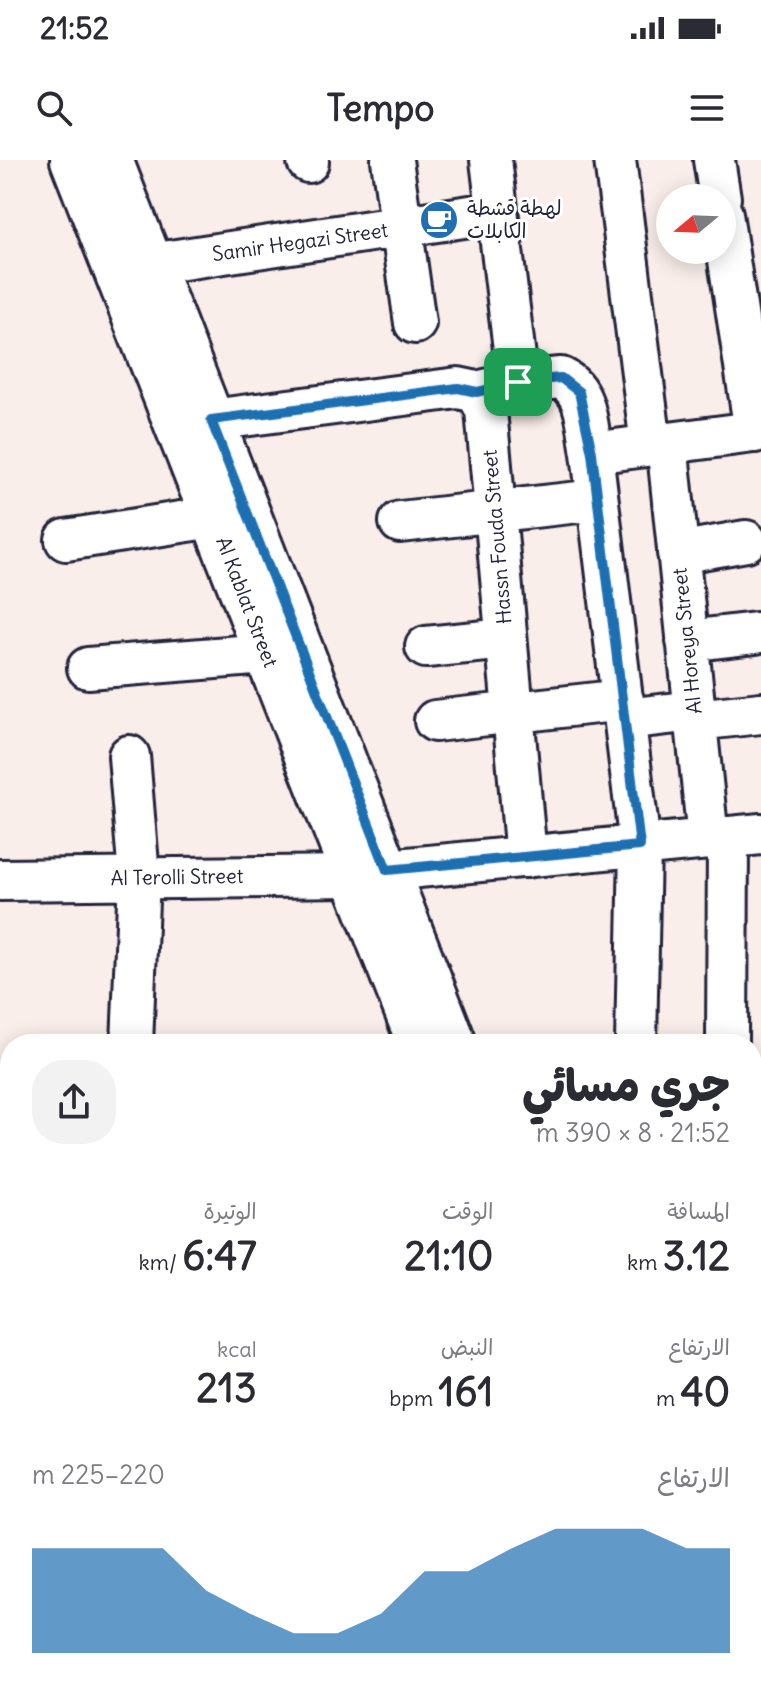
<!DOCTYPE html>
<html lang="ar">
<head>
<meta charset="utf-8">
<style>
  :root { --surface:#fff; --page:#f2f2f3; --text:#2b2b33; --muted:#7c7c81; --accent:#1f6fb2 }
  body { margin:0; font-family:Delius,"Playpen Sans Arabic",sans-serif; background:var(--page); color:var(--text); direction:rtl; height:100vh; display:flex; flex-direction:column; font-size:30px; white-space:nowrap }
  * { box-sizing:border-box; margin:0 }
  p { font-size:26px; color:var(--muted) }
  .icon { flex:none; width:44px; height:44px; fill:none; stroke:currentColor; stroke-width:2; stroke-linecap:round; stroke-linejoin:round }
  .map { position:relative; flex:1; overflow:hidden; direction:ltr }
  .panel { position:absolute; left:0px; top:874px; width:762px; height:648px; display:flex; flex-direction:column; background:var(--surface); border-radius:32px 32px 0 0; box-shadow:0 4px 20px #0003; direction:rtl }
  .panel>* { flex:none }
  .needle { width:52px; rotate:251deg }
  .buttons { position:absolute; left:656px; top:24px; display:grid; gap:16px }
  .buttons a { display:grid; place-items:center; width:80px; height:80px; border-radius:50%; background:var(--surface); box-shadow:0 4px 20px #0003; font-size:40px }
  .pin { position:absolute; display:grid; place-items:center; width:68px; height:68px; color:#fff; margin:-34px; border-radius:16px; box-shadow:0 4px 12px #0006 }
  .round { display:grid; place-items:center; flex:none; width:84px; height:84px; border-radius:32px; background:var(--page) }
  .overview { display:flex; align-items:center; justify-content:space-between; height:136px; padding:0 32px }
  h1 { font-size:44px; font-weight:800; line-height:60px }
  .figures { display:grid; grid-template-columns:repeat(3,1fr); gap:12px; height:136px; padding:8px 32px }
  .figures div { display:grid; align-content:center }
  .figures b { font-size:40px; font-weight:800 }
  .figures small { font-size:22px; font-weight:400 }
  .figures p { font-size:22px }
  .chart { height:224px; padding:16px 32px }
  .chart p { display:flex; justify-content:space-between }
  .chart svg { width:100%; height:144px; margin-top:8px; fill:var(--accent); opacity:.7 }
  .status { display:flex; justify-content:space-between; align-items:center; height:56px; padding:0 40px; background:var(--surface); direction:ltr }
  .status svg { height:22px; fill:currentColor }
  header { display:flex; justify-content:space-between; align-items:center; height:104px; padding:0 32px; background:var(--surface); font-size:36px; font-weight:800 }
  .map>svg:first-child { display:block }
</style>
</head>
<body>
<div class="status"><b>21:52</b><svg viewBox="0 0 49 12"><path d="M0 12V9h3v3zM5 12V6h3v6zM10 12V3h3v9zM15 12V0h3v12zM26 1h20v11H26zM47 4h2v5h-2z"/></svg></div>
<header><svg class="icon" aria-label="menu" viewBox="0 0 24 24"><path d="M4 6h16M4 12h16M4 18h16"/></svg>Tempo<svg class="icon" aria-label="search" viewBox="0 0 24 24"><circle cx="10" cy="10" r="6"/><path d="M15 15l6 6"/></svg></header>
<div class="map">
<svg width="761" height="1522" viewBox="0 0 761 1522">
  <rect width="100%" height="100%" fill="#f9eee9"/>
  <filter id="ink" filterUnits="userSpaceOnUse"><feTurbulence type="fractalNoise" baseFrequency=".0125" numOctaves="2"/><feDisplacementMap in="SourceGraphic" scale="16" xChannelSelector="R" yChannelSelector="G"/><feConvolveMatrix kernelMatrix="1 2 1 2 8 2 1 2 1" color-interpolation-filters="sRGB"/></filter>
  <g filter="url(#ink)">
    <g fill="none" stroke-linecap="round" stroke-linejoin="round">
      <defs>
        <path id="minor" d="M 308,0 L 308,2
          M 392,0 L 415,163
          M 491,0 L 518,222
          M 615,0 L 651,285
          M 714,0 L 720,38
          M 722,54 L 755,272
          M 150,104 L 497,52
          M 477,232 L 518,222 L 561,218 C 588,231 587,267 592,293 L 640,686 L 636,884
          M 211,260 L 458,228 L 477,232 L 486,250 L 526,697
          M 667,283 L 708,679
          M 592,293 L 761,271
          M 400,362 L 597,340
          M 66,380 L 213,357
          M 678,393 L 746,381
          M 687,481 L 756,473
          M 426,487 L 506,479
          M 88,508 L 267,494
          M 624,559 L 695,551
          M 695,560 L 761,553
          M 435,561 L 623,540
          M 129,596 L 139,717 L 132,884
          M 387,710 L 761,674
          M 0,720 L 354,716
          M 727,884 L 728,677
          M 752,1003 L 761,1003
          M 752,1110 L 761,1109
          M 752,1310 L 761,1309"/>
        <path id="major" d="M 73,0 L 420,884
          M 110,0 L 454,884
          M 0,1394 L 10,1393
          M 0,1460 L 10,1459
          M 612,1512 L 628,1522
          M 719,1512 L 731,1522"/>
      </defs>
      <use href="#minor" stroke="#22223b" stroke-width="46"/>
      <use href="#major" stroke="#22223b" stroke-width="50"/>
      <use href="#minor" stroke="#fff" stroke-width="40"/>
      <use href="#major" stroke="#fff" stroke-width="44"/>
    </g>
  </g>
  <g fill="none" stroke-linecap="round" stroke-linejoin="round" filter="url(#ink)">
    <defs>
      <path id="route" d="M 561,218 L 579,232 L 592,293 L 640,686 L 387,710 L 211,260 L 458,228 L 477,232 L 518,222 Z"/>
    </defs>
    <use href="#route" stroke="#fff" stroke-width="16"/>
    <use href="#route" stroke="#1f6fb2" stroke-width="10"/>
  </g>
  <defs>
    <symbol id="cafe-disc" viewBox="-11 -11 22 22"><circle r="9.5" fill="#1f6fb2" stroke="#fff"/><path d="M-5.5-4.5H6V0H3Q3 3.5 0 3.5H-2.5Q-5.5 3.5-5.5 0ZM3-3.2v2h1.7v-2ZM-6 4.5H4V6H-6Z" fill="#fff"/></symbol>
  </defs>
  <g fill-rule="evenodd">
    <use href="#cafe-disc" x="417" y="38" width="44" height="44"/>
  </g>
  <g text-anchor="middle" stroke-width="6" stroke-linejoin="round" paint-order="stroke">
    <g font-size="20" fill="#22223b" stroke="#fff" text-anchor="start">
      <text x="467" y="55">لهطة قشطة<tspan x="467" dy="23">الكابلات</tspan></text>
    </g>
    <g font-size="20" fill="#22223b" stroke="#fff">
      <text transform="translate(300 82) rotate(-8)" y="7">Samir Hegazi Street</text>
      <text transform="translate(497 377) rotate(-95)" y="7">Hassn Fouda Street</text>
      <text transform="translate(247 442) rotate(69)" y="7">Al Kablat Street</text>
      <text transform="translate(687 481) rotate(-96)" y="7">Al Horeya Street</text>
      <text transform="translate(177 717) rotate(-1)" y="7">Al Terolli Street</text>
    </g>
  </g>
</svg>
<div class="buttons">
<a><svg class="needle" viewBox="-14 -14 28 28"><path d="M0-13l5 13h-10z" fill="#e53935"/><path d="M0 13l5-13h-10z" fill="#7c7c81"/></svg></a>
</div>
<div class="pin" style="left:518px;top:222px;background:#1e9e55"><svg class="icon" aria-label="arrive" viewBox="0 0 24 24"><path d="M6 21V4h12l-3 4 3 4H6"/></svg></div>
<section class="panel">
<div class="overview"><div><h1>جري مسائي</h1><p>21:52 · 8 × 390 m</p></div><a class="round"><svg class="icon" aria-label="share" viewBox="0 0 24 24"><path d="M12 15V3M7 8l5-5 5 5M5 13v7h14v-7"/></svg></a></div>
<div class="figures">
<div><p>المسافة</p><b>3.12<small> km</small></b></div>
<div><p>الوقت</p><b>21:10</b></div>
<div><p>الوتيرة</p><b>6:47<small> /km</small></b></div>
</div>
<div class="figures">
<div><p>الارتفاع</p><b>40<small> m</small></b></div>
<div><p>النبض</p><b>161<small> bpm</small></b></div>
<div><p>kcal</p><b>213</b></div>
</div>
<div class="chart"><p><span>الارتفاع</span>220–225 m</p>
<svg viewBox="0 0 160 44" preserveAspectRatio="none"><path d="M0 44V12L10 12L20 12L30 12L40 25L50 32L60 38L70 38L80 32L90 19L100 19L110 12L120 6L130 6L140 6L150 12L160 12V44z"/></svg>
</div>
</section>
</div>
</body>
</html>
